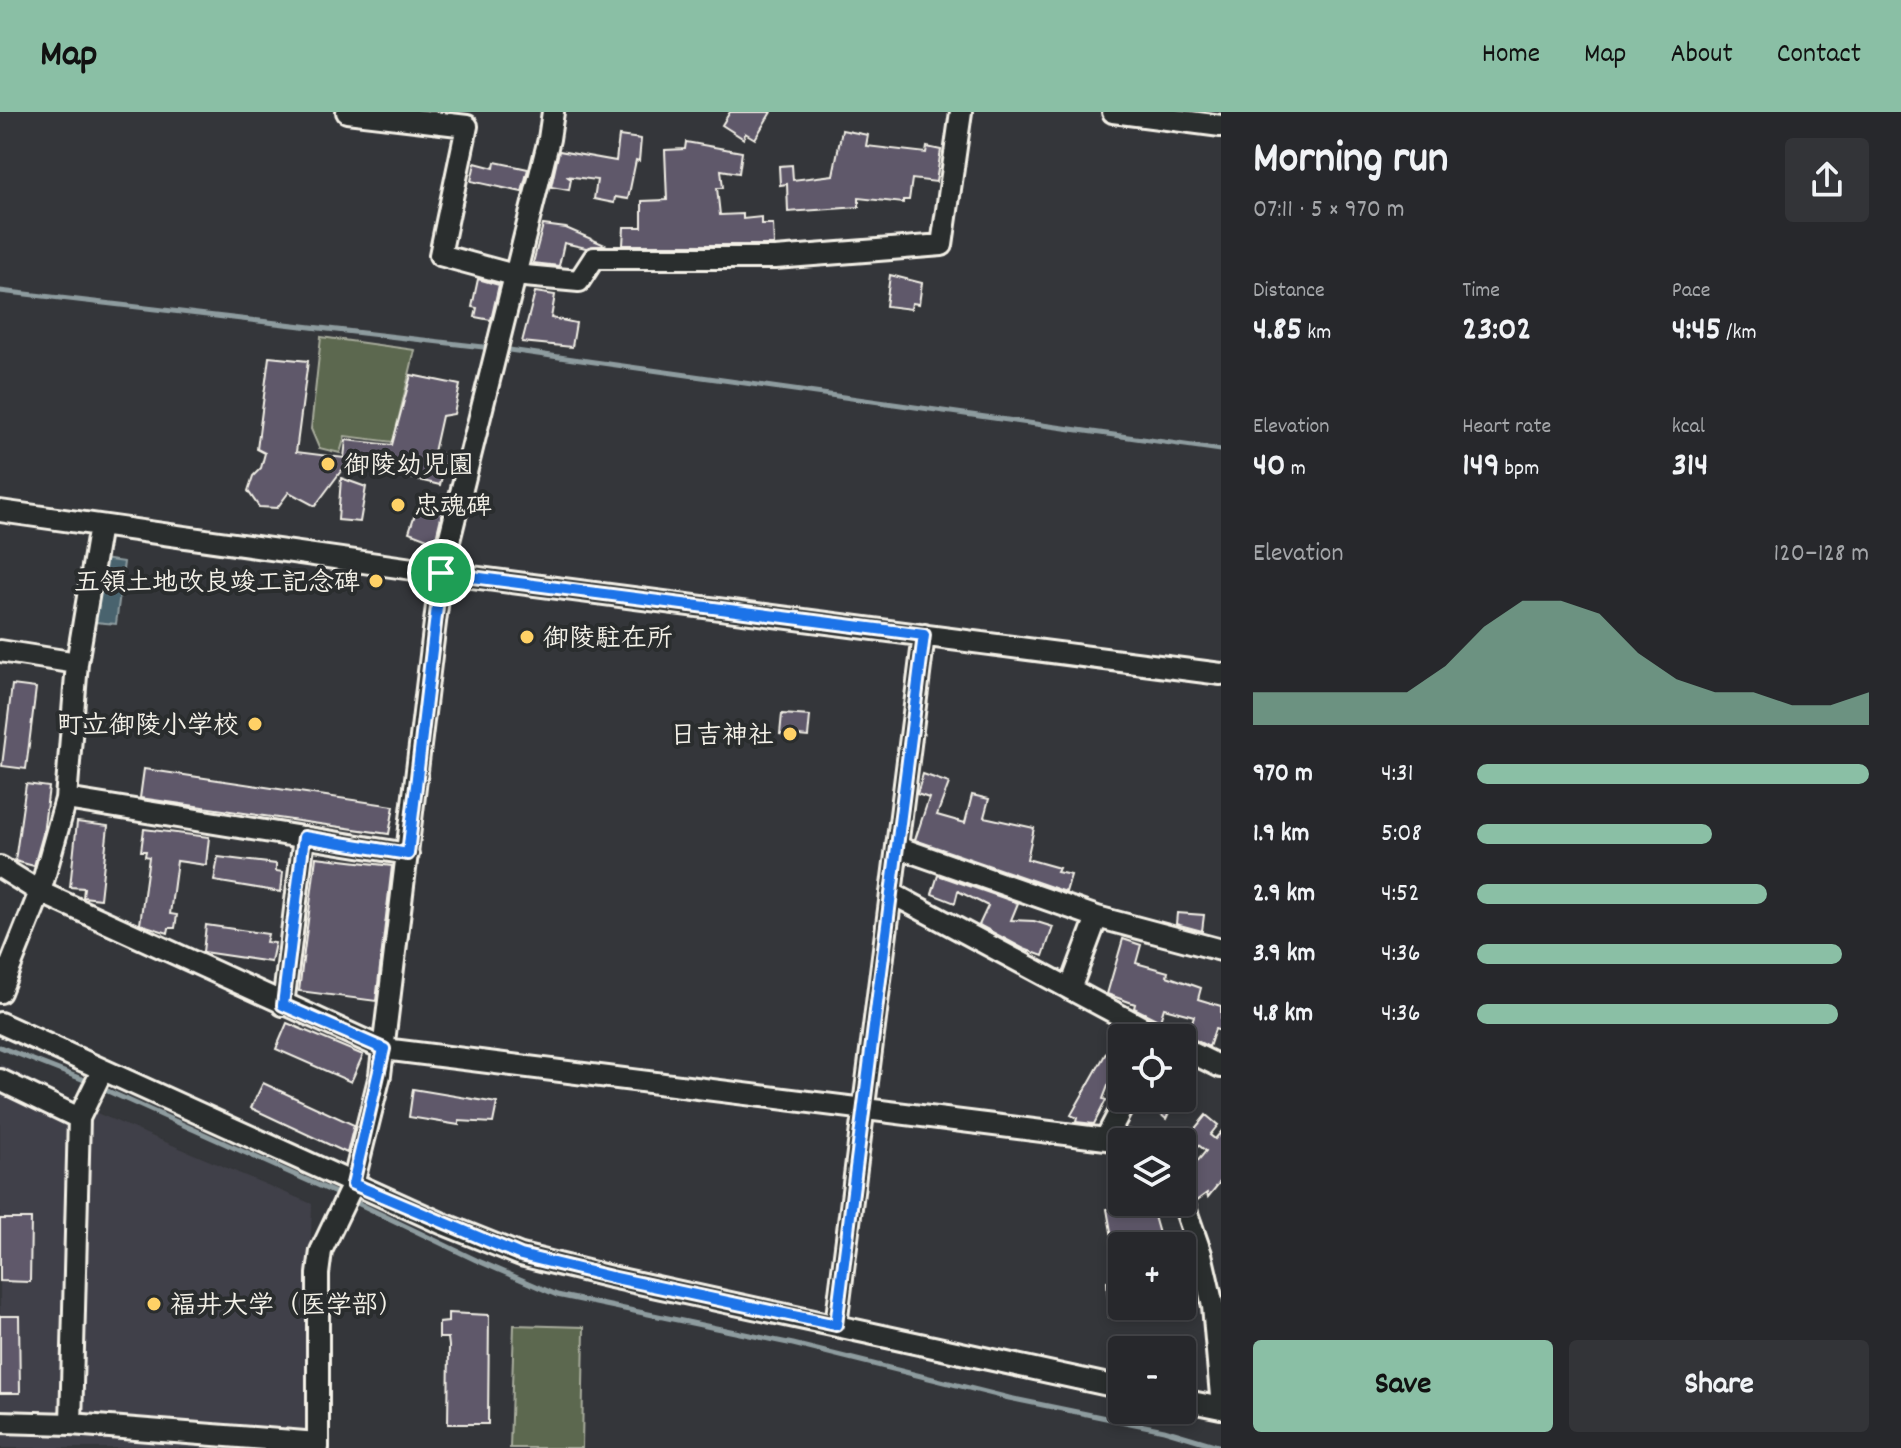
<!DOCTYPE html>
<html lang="en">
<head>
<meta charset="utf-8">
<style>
  :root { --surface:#27282c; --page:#333438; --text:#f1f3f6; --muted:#a4a6a9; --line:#434448; --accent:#8abfa5 }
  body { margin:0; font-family:Dekko,"Klee One",sans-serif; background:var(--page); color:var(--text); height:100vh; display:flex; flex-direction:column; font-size:30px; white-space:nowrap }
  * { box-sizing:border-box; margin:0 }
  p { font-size:26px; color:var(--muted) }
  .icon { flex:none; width:44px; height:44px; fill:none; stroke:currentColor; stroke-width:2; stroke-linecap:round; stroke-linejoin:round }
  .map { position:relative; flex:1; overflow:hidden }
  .details { display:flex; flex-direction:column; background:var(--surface); width:680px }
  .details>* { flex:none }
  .buttons { position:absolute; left:1108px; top:912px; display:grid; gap:16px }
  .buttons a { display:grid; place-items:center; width:88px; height:88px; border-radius:8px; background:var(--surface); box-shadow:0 4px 12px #0003,0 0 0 2px var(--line); font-size:40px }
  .pin { position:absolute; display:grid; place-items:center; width:68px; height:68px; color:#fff; margin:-34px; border:4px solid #fff; border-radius:50%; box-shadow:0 2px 8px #0007 }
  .round { display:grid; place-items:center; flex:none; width:84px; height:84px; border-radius:8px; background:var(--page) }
  .overview { display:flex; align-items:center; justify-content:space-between; height:136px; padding:0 32px }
  h1 { font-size:44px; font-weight:800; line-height:60px }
  .stats { display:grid; grid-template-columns:repeat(3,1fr); gap:12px; height:136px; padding:8px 32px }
  .stats div { display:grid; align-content:center }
  .stats b { font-size:34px; font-weight:800 }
  .stats small { font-size:22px; font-weight:400 }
  .stats p { font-size:22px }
  .chart { height:224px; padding:16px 32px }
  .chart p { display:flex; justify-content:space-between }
  .chart svg { width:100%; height:144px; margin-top:8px; fill:var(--accent); opacity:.7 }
  .cta { display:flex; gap:16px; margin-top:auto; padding:16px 32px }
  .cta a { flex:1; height:92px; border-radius:8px; background:var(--accent); color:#111; font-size:32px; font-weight:800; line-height:92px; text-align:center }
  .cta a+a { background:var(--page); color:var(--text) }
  ul { padding:0 32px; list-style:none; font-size:26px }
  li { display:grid; grid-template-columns:128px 96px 1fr; align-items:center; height:60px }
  li i { height:20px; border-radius:10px; background:var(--accent) }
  header { display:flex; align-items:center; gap:48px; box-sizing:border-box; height:112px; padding:0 40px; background:var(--accent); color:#111 }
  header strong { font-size:38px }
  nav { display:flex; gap:44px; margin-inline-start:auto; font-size:28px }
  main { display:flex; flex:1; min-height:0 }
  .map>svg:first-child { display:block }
</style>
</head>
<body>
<header>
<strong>Map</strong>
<nav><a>Home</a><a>Map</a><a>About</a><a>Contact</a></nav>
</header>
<main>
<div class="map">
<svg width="1221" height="1336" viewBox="0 0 1221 1336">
  <rect width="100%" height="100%" fill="#34363a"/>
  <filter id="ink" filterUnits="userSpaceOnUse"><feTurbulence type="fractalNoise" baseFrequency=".0125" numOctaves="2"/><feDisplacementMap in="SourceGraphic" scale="16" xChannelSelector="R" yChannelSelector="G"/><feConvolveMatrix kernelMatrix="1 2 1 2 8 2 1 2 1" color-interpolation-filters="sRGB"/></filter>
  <g filter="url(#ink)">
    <path fill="#414049" d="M 0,952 L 99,1002 L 312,1092 L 304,1336 L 0,1336 Z"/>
    <path fill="#5c674f" stroke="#a8ac9c" stroke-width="2" d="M 321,225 L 415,238 L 393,330 L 345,324 L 340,341 L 319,336 L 311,317 Z
      M 514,1213 L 584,1215 L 582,1336 L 510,1336 Z"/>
    <path fill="#4a636e" stroke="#8e9c9f" stroke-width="2" d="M 102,447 L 124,450 L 116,512 L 95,510 Z"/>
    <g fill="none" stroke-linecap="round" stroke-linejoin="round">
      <path stroke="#8e9c9f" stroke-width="5" d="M 0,179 L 492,236
        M 502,237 L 1221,338
        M 0,935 L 92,971
        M 101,976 L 340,1083
        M 349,1087 L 476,1148 L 557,1183 L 793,1232 L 1009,1286 L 1164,1318 L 1221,1335"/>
    </g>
    <path fill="#5e596b" stroke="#f4f1e8" stroke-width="2" d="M 730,0 L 771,0 L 755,27 L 745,21 L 744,27 L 722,13 Z
      M 842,18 L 868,23 L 866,34 L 926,41 L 927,35 L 941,38 L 936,70 L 912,67 L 909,88 L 903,88 L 903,91 L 859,86 L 859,95 L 788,100 L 787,72 L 780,73 L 779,54 L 792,53 L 793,68 L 833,63 Z
      M 619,24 L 641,27 L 639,49 L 636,48 L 628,87 L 615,85 L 614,91 L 594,87 L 597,68 L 566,64 L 571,67 L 569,78 L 551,75 L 559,39 L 616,49 Z
      M 686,30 L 742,40 L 739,61 L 721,58 L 723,76 L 717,76 L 720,103 L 743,102 L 743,107 L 761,105 L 761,112 L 773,112 L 774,133 L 623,133 L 624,115 L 642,115 L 642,89 L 667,88 L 665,38 L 685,37 Z
      M 495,50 L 528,57 L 522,80 L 471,69 L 475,51 L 494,56 Z
      M 543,113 L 566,116 L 605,133 L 586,136 L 564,131 L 559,154 L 533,151 Z
      M 890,163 L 922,171 L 919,192 L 912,191 L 911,197 L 886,194 Z
      M 478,167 L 499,173 L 491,208 L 475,205 L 477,196 L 472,195 Z
      M 535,180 L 555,183 L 551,206 L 576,211 L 572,235 L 522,230 Z
      M 269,245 L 308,249 L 296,340 L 344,346 L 346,328 L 392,333 L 411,263 L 460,273 L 454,302 L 442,304 L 434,340 L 447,343 L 440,373 L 347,351 L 315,394 L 289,380 L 277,396 L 259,395 L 248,379 L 253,364 L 261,356 L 265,341 L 257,337 Z
      M 341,366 L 366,375 L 360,410 L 338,408 Z
      M 418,393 L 442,401 L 435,430 L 409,420 Z
      M 12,573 L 36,576 L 26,657 L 2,654 Z
      M 782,602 L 810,604 L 808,625 L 780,622 Z
      M 144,657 L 394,694 L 389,722 L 140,686 Z
      M 923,662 L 949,671 L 937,703 L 965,711 L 972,683 L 989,687 L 984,705 L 1034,716 L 1027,747 L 1059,756 L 1057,760 L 1071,763 L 1066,780 L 915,728 L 929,686 L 917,682 Z
      M 26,672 L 49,675 L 43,722 L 34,754 L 15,749 Z
      M 77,710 L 108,714 L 100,787 L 83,785 L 84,776 L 70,775 Z
      M 144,717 L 209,725 L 206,753 L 177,749 L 170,802 L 177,803 L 175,816 L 169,816 L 168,821 L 140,812 L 149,745 L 145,744 L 146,739 L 141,739 Z
      M 218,745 L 276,752 L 276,759 L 283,760 L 281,780 L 214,769 Z
      M 316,745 L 392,754 L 376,889 L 299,879 Z
      M 938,763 L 1018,791 L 1011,808 L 1034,809 L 1053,815 L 1043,844 L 1024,837 L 979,813 L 988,794 L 958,779 L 955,791 L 932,782 Z
      M 1177,801 L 1204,803 L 1202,819 L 1176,812 Z
      M 206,813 L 268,822 L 266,830 L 275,831 L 271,850 L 203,840 Z
      M 1123,827 L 1141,833 L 1136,851 L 1168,860 L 1167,864 L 1201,876 L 1198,887 L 1221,894 L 1221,919 L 1215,917 L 1209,935 L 1187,924 L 1194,904 L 1164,896 L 1160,909 L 1134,896 L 1135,892 L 1107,882 Z
      M 287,911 L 363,943 L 351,970 L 276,937 Z
      M 1119,918 L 1122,919 L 1122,950 L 1108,974 L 1103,987 L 1106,988 L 1094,1012 L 1076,1010 L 1077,1006 L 1071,1003 Z
      M 263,971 L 354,1013 L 347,1041 L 251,996 Z
      M 413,977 L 497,991 L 493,1011 L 459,1009 L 459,1013 L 409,1005 Z
      M 1157,986 L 1176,986 L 1166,1007 L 1152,995 Z
      M 1206,1003 L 1218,1013 L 1210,1023 L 1215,1027 L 1221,1020 L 1221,1069 L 1208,1085 L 1207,1081 L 1196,1089 L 1191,1078 L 1182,1074 L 1182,1068 L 1206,1039 L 1188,1025 Z
      M 1150,1090 L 1161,1129 L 1114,1137 L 1107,1097 Z
      M 0,1107 L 31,1107 L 30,1170 L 0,1169 Z
      M 1194,1167 L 1199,1191 L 1182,1194 L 1182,1170 Z
      M 1122,1168 L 1122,1204 L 1109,1205 L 1107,1169 Z
      M 448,1201 L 489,1203 L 488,1312 L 448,1312 L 449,1234 L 448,1226 L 439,1226 L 439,1211 L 448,1210 Z
      M 0,1204 L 19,1204 L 20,1281 L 0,1281 Z"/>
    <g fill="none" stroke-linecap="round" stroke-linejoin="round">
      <defs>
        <path id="minor" d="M 347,0 L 467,14 L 440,143 L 514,163 L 579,169 L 594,146 L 775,146 L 942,133 L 961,0
          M 1113,0 L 1221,14
          M 0,399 L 441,461 L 1221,562
          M 0,539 L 77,551
          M 66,687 L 408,742
          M 897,735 L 1097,805 L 1221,838
          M 0,755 L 40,780 L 384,937 L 1130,1030
          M 891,781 L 1162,926
          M 1070,877 L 1097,805
          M 0,880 L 40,780 L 66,687 L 77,551 L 100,413
          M 283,893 L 304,725
          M 0,911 L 441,1111 L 521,1143 L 611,1165 L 1122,1276
          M 1182,936 L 1221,955
          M 0,968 L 79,1006
          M 1106,1026 L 1127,986
          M 1182,1087 L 1201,1142 L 1213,1194 L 1221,1284
          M 836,1213 L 924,523
          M 1182,1288 L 1221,1296
          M 0,1310 L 71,1312 L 318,1331
          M 71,1312 L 79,1006 L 102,959
          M 318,1336 L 318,1162 L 321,1139 L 353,1072 L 380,963 L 441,461 L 549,27 L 553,0"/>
      </defs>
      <use href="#minor" stroke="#f4f1e8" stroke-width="26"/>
      <use href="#minor" stroke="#2a2d2e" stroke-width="20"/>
    </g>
  </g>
  <g fill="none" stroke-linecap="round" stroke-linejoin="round" filter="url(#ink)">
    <defs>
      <path id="route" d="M 441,461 L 924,523 L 836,1213 L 611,1165 L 521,1143 L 353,1072 L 384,937 L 283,893 L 304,725 L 408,742 Z"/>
    </defs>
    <use href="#route" stroke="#fff" stroke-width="16"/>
    <use href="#route" stroke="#1a73e8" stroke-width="10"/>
  </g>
  <g fill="#ffd166" stroke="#2a2d2e" stroke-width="3">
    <circle cx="328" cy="352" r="8"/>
    <circle cx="398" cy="393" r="8"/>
    <circle cx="376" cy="469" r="8"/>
    <circle cx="527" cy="525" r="8"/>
    <circle cx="255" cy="612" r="8"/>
    <circle cx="790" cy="622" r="8"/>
    <circle cx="154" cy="1192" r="8"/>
  </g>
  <g text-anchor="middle" stroke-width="8" stroke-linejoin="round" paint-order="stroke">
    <g font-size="26" font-weight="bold" fill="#f4f1e8" stroke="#2a2d2e" text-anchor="start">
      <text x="344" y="361">御陵幼児園</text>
      <text x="414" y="402">忠魂碑</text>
      <text x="360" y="478" text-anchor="end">五領土地改良竣工記念碑</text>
      <text x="543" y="534">御陵駐在所</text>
      <text x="239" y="621" text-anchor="end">町立御陵小学校</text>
      <text x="774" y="631" text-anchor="end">日吉神社</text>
      <text x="170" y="1201">福井大学（医学部）</text>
    </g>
  </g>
</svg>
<div class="buttons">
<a><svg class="icon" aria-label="locate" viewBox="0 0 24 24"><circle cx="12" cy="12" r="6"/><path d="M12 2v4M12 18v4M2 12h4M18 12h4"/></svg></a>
<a><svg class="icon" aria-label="layers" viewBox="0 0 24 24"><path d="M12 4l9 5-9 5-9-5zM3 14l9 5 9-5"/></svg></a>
<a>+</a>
<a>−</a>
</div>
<div class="pin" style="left:441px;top:461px;background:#1e9e55"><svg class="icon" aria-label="arrive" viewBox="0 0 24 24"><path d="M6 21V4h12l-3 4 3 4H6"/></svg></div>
</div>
<section class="details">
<div class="overview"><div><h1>Morning run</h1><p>07:11 · 5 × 970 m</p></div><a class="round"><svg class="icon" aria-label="share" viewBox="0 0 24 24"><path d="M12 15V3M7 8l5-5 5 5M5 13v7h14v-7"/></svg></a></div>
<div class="stats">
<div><p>Distance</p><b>4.85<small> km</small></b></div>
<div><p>Time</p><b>23:02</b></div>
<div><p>Pace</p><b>4:45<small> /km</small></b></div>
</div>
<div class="stats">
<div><p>Elevation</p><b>40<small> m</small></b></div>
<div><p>Heart rate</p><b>149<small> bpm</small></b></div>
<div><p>kcal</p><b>314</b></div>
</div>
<div class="chart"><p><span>Elevation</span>120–128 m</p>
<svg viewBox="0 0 160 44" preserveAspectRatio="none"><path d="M0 44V34L10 34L20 34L30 34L40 34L50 26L60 14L70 6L80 6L90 10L100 22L110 30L120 34L130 34L140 38L150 38L160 34V44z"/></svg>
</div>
<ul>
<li><b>970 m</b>4:31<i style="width:100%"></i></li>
<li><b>1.9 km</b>5:08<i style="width:60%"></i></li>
<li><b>2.9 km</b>4:52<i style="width:74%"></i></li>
<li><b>3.9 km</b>4:36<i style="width:93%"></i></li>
<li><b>4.8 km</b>4:36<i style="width:92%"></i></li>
</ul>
<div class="cta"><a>Save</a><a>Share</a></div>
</section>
</main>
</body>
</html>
